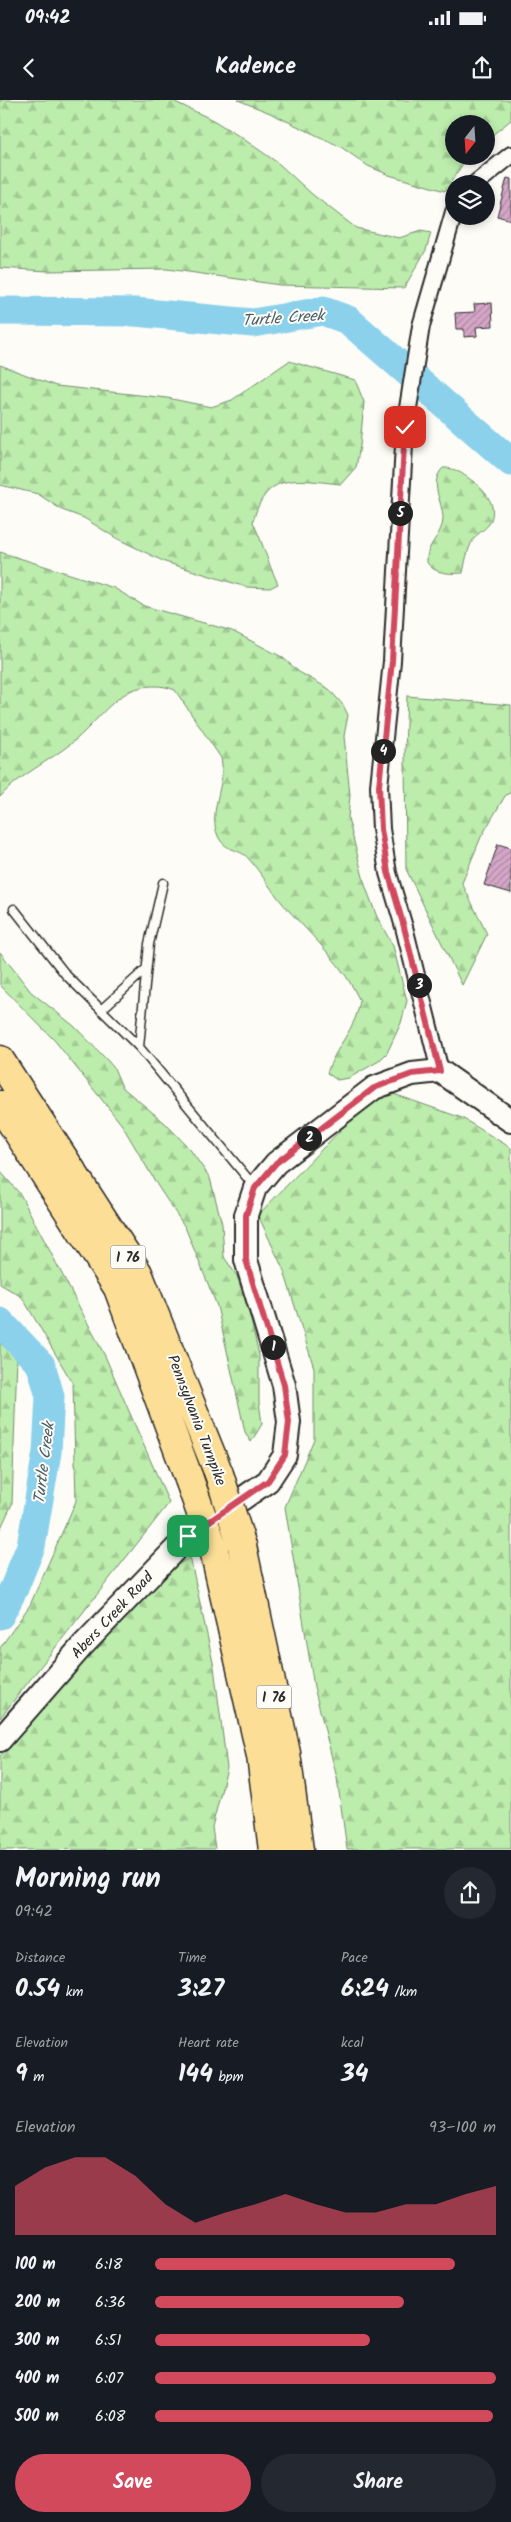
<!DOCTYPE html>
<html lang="en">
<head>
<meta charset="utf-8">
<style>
  :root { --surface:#171b24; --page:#242831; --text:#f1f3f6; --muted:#9ea1a6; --accent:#d1495b }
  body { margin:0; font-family:Kalam,sans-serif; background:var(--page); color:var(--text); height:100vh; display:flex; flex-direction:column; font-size:19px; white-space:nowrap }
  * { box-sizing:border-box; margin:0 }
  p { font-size:16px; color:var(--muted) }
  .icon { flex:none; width:28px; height:28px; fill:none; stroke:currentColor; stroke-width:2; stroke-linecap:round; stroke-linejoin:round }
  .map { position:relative; height:1750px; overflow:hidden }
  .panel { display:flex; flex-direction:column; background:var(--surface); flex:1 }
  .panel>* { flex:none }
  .needle { width:32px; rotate:197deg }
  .controls { position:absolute; left:445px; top:15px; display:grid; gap:10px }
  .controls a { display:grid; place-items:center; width:50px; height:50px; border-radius:50%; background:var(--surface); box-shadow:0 2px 8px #0003; font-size:25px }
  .pin { position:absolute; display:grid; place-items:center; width:42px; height:42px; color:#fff; margin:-21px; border-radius:10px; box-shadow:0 2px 8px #0006 }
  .km { position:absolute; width:25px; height:25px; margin:-12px; border-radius:50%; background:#222; color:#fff; font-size:14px; line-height:25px; text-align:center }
  .round { display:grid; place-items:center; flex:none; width:52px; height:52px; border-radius:26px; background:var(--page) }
  .headline { display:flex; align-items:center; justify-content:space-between; height:85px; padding:0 15px }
  h1 { font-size:28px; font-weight:700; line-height:38px }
  .stats { display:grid; grid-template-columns:repeat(3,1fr); gap:8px; height:85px; padding:5px 15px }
  .stats div { display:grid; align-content:center }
  .stats b { font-size:25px; font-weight:700 }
  .stats small { font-size:14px; font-weight:400 }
  .stats p { font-size:14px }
  .chart { height:140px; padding:10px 15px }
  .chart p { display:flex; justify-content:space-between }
  .chart svg { width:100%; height:90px; margin-top:5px; fill:var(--accent); opacity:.7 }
  .button { display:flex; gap:10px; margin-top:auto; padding:10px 15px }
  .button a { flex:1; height:58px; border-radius:30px; background:var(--accent); color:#fff; font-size:20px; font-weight:700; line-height:58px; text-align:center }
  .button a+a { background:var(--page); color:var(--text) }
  ul { padding:0 15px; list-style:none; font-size:16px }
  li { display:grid; grid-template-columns:80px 60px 1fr; align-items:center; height:38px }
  li i { height:12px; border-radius:6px; background:var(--accent) }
  .status { display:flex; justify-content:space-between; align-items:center; height:35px; padding:0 25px; background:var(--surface); direction:ltr }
  .status svg { height:14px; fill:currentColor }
  header { display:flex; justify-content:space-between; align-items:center; height:65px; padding:0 15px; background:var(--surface); font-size:22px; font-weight:700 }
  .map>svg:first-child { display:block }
</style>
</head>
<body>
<div class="status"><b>09:42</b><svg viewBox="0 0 49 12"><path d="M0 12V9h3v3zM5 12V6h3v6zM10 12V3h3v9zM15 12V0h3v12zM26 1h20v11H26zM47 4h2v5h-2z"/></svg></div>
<header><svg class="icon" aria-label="back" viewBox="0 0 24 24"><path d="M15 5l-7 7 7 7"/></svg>Kadence<svg class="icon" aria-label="share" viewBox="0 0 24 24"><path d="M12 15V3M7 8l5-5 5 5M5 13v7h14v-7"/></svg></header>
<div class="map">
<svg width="511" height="1750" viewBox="0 0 511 1750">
  <defs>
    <pattern id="forest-firs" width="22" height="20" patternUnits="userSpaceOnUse" patternTransform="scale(1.25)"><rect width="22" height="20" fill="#bcedac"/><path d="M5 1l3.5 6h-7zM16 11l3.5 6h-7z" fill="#a2cb94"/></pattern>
    <pattern id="building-hatch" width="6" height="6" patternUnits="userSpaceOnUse" patternTransform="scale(1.25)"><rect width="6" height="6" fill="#d5a6c7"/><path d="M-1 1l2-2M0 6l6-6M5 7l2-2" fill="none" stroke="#ad87a2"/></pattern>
  </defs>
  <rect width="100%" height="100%" fill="#fdfcf7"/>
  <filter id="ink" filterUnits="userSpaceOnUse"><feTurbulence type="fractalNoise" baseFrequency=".02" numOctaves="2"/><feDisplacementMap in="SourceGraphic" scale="10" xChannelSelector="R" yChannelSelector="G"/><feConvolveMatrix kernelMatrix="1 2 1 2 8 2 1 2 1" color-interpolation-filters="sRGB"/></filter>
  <g filter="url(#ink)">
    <path fill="url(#forest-firs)" stroke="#748c6c" d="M 0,0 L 171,0 L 213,20 L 242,38 L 278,63 L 313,95 L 356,128 L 399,138 L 421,131 L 431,133 L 426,150 L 404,188 L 280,185 L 167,169 L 48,171 L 0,168 Z
      M 238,0 L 511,0 L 511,20 L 486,40 L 486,24 L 454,24 L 454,56 L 468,56 L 445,91 L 389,75 L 368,66 L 341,47 L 270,13 Z
      M 289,261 L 355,280 L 364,302 L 360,346 L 356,367 L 341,384 C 297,380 266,370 253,422 C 263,443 268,464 278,484 L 270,488 L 246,487 L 165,462 L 116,438 L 84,418 L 62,410 L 38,394 L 0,385 L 0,265 L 56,286 L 167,298 L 211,307 L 232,300 Z
      M 443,368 C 455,367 464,375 474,382 C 486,392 499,407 489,424 C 485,430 477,433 473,440 C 467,450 465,463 463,473 C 451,474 433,474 427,462 C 425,445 443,435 443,419 C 443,401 428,383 443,368 Z
      M 0,452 L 114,488 L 144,506 L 232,531 L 282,557 L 299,572 L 329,589 L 343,605 L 348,615 L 344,636 L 350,695 L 348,718 L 365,785 L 377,817 L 393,846 L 407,901 L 401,923 L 387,953 L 379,961 L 349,978 L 337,980 L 327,973 C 335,947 356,929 360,901 C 344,866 316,840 290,812 C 274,795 263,775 248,758 C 239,748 225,752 218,736 C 207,712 227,685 221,658 L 175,590 C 162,584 143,585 130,591 C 107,603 93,626 73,642 C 50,661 19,675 0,697 Z
      M 407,596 L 511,605 L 511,692 L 505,696 L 481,737 L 462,783 L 487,834 L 462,885 L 406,769 L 405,652 Z
      M 0,852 L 31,892 L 74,926 L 107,960 L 114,968 L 122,987 L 165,1023 L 189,1048 L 210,1078 L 222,1124 L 224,1157 L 237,1176 L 248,1208 L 259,1255 L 259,1302 L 262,1324 L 251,1342 L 245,1332 L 217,1206 L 185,1127 L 159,1088 L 122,1025 L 55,941 L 0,885 Z
      M 388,992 L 462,1018 L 511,1048 L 511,1749 L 347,1749 L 337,1678 L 314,1587 L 285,1407 L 314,1339 L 314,1268 L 284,1171 L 258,1115 L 357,1013 Z
      M 0,1071 L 20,1094 L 105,1256 L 169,1403 L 0,1618 L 0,1548 L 30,1505 L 76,1401 L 73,1284 L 22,1197 L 0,1184 Z
      M 0,1243 L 17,1256 L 12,1404 L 0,1430 Z
      M 190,1457 L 214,1567 L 227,1668 L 212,1727 L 215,1749 L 0,1750 L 0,1656 L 69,1575 L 115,1529 L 157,1478 Z"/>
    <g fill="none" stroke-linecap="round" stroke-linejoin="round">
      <path stroke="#8bd1ec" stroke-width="29" d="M 0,211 L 135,212 L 253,223 L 323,211 L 348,220 L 511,362
        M 0,1222 L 41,1265 L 50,1296 L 47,1352 L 31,1446 L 14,1488 L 0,1515"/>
    </g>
    <path fill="url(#building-hatch)" stroke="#2b2b2b" d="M 507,78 L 511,79 L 511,120 L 497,116 Z
      M 492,203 L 493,226 L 476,227 L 477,236 L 464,237 L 464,229 L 456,229 L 455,213 L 475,212 L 474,204 Z
      M 498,744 L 511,748 L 511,793 L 484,785 Z"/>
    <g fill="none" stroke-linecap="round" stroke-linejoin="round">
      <defs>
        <path id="lane" d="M 14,809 L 66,875 L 139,947 L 254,1086
          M 101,910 L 146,869
          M 139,947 L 149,844 L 163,783"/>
        <path id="street" d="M 475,84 L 511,55
          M 440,971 L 404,827 L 388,773 L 381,729 L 379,686 L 392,561 L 405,327 L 421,226 L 454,112"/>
        <path id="secondary" d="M 0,1640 L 83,1545 L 188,1436 L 268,1381 L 285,1355 L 289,1322 L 284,1285 L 246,1160 L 246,1115 L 255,1088 L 276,1063 L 374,988 L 412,974 L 440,971 L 511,1021"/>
        <path id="highway" d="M 0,960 L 138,1173 L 219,1374
          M 0,1005 L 118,1188 L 189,1379
          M 242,1446 L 286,1653 L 299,1750
          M 214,1450 L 261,1656 L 273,1750"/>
      </defs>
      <use href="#lane" stroke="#2b2b2b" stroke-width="11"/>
      <use href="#street" stroke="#2b2b2b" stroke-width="20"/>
      <use href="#secondary" stroke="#2b2b2b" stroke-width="26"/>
      <use href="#highway" stroke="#2b2b2b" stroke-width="31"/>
      <use href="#lane" stroke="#fdfcf7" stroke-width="8"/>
      <use href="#street" stroke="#fdfcf7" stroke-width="16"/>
      <use href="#secondary" stroke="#fdfcf7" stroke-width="22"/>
      <use href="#highway" stroke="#fcde96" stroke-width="28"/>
      <defs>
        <path id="highway-bridge" d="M 219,1374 L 242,1446
          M 189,1379 L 214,1450"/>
      </defs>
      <use href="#highway-bridge" stroke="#2b2b2b" stroke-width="31" stroke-linecap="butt"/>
      <use href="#highway-bridge" stroke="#fcde96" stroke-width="28"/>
    </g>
  </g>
  <g fill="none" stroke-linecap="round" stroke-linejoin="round" filter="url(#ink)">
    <defs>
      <path id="route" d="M 188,1436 L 268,1381 L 285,1355 L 289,1322 L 284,1285 L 246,1160 L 246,1115 L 255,1088 L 276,1063 L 374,988 L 412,974 L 440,971 L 404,827 L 388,772 L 381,729 L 379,686 L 392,561 L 405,327"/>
    </defs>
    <use href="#route" stroke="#fff" stroke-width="10"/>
    <use href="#route" stroke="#d1495b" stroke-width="6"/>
  </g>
  <g text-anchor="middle" stroke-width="4" stroke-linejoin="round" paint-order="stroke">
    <g fill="#fdfcf7" stroke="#6a6a68" stroke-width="1">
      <rect x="110.5" y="1145.5" width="35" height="23" rx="4"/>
      <rect x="256.5" y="1585.5" width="35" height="23" rx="4"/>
    </g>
    <g font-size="14" font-weight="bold" fill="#2b2b2b">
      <text x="128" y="1162">I 76</text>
      <text x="274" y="1602">I 76</text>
    </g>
    <g font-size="15" fill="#2b2b2b" stroke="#fdfcf7">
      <text transform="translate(197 1320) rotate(69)" y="5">Pennsylvania Turnpike</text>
      <text transform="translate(112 1515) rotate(-47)" y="5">Abers Creek Road</text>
    </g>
    <g font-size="16" font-style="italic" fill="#485d65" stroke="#fdfcf7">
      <text transform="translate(283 217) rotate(-4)" y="6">Turtle Creek</text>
      <text transform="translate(43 1363) rotate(-83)" y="6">Turtle Creek</text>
    </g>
  </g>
</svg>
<div class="controls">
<a><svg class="needle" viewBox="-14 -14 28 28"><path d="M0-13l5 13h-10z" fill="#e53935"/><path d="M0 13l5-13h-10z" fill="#9ea1a6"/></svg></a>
<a><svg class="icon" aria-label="layers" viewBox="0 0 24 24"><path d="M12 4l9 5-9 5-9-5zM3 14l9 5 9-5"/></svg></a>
</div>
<div class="pin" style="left:188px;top:1436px;background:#1e9e55"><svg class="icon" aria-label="arrive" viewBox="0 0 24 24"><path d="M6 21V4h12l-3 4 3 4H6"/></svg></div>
<div class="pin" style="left:405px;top:327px;background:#d93025"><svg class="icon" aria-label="check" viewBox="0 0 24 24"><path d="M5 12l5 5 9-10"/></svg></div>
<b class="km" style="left:273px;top:1247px">1</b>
<b class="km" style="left:309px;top:1038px">2</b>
<b class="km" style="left:419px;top:885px">3</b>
<b class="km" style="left:383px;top:651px">4</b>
<b class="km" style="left:400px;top:413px">5</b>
</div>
<section class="panel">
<div class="headline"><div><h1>Morning run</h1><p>09:42</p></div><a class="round"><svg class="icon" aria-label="share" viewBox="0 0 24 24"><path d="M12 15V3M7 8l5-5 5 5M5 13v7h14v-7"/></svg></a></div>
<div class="stats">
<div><p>Distance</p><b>0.54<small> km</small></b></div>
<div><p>Time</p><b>3:27</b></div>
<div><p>Pace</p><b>6:24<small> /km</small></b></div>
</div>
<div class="stats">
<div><p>Elevation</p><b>9<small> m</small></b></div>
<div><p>Heart rate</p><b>144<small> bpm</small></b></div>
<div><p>kcal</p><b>34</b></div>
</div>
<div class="chart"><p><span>Elevation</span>93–100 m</p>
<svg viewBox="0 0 160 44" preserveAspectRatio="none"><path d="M0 44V20L10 11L20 6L30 6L40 15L50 29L60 38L70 33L80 29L90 24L100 29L110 33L120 33L130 29L140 29L150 24L160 20V44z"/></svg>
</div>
<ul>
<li><b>100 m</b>6:18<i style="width:88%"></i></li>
<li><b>200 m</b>6:36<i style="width:73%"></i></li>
<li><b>300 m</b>6:51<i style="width:63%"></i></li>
<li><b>400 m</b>6:07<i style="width:100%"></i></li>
<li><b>500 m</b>6:08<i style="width:99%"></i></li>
</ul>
<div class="button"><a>Save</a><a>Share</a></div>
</section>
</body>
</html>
